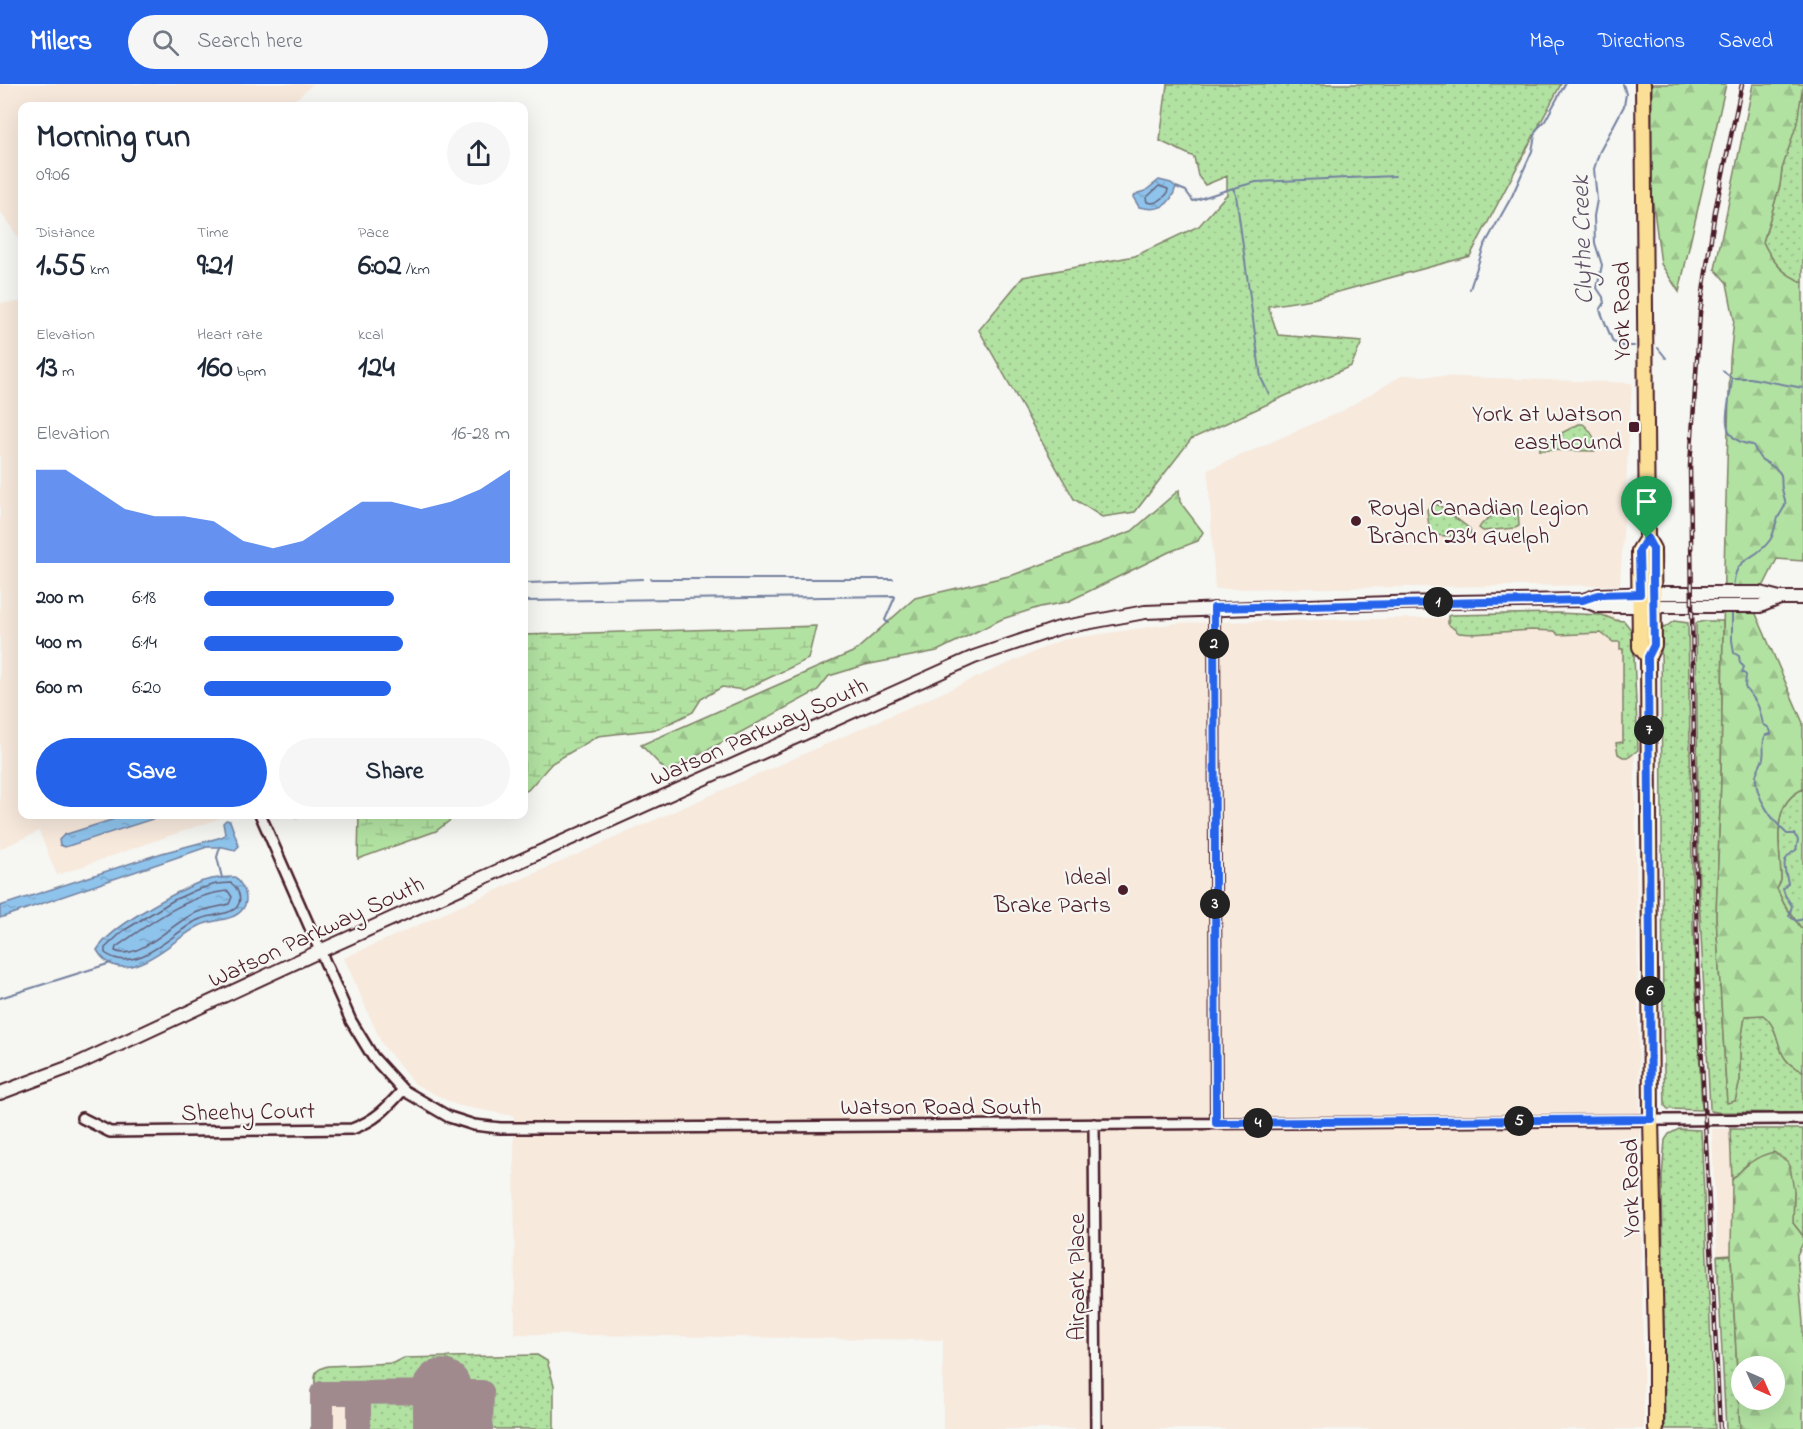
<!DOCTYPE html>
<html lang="en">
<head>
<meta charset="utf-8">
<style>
  :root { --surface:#fff; --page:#f6f6f7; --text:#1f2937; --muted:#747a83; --accent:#2563eb }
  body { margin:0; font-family:"Indie Flower",sans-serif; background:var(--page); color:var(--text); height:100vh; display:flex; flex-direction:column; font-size:22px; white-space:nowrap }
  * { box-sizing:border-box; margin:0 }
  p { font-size:20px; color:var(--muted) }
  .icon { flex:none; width:33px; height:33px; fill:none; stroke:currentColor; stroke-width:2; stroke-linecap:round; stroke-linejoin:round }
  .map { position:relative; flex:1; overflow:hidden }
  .panel { position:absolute; left:18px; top:18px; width:510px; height:717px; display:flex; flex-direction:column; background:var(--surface); border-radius:12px; box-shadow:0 6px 24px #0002 }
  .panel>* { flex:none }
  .needle { width:39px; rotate:135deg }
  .controls { position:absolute; left:1731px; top:1272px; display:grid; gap:12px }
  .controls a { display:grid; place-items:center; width:54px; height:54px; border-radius:50%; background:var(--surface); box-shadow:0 6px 24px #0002; font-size:30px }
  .pin { position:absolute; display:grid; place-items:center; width:51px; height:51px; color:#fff; margin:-62px -26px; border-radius:50% 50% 50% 0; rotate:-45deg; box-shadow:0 0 6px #0007 }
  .pin .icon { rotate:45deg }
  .km { position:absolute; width:30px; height:30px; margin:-15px; border-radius:50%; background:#222; color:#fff; font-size:16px; line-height:30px; text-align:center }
  .round { display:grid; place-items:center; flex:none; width:63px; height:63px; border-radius:32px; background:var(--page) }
  .head { display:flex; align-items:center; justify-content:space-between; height:102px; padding:0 18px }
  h1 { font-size:33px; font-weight:700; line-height:45px }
  .figures { display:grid; grid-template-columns:repeat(3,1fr); gap:9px; height:102px; padding:6px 18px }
  .figures div { display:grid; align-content:center }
  .figures b { font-size:30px; font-weight:700 }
  .figures small { font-size:16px; font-weight:400 }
  .figures p { font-size:16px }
  .chart { height:168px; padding:12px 18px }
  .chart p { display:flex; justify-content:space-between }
  .chart svg { width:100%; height:108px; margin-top:6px; fill:var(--accent); opacity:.7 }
  .cta { display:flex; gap:12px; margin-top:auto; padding:12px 18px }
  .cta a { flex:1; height:69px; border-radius:36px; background:var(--accent); color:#fff; font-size:24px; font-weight:700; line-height:69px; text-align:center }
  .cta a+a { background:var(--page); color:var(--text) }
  ul { padding:0 18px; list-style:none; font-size:20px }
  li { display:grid; grid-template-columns:96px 72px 1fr; align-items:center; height:45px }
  li i { height:15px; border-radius:8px; background:var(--accent) }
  header { display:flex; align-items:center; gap:36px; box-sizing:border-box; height:84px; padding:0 30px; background:var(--accent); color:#fff }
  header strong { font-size:28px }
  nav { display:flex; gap:33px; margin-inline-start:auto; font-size:21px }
  .search { width:420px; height:54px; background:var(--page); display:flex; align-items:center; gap:15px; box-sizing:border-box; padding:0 21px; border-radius:33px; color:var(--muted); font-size:22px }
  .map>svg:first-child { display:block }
</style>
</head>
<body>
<header>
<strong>Milers</strong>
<div class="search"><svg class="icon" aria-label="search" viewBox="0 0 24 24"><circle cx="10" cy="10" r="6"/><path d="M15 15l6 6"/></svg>Search here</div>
<nav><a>Map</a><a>Directions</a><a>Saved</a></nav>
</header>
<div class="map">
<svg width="1803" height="1345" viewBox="0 0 1803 1345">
  <defs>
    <pattern id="grass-dots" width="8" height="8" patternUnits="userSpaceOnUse" patternTransform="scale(1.5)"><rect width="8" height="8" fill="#b2e2a2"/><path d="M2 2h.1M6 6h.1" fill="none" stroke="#9bc18c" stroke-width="1.8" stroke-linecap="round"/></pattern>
    <pattern id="forest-firs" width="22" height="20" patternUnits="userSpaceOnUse" patternTransform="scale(1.5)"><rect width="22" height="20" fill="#b2e2a2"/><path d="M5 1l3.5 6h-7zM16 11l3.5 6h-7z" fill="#9bc18c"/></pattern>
    <pattern id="wetland-marsh" width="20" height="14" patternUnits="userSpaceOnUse" patternTransform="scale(1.5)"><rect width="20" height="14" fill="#b2e2a2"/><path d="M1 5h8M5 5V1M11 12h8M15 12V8" fill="none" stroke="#9bc18c"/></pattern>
    <pattern id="water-ripples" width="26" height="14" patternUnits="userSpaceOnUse" patternTransform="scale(1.5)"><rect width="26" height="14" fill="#8ec3ec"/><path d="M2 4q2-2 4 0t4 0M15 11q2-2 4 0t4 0" fill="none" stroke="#7ca7cb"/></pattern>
  </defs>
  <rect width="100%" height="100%" fill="#f6f6f2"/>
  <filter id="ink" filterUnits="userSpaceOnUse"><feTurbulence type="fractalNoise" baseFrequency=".0167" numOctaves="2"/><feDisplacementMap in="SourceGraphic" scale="12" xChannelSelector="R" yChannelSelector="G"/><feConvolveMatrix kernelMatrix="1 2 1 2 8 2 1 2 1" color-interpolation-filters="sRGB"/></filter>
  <g filter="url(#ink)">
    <path fill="#f7e9dc" d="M 0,0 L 313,0 L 288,22 L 22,22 L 22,159 L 0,127 Z
      M 22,218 L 22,730 L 226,730 L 226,732 L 57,791 L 39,747 L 0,765 L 0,219 Z
      M 1403,291 L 1632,299 L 1620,501 L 1215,505 L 1208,386 L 1342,327 Z
      M 1612,530 L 1633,551 L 1644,1345 L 943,1345 L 943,1256 L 515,1250 L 514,1032 L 456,1021 L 415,1000 L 382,960 L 344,874 L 1061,556 L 1176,539 Z
      M 1712,1045 L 1730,1045 L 1732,1096 L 1731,1171 L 1717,1172 Z
      M 554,1301 L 554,1345 L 315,1345 L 315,1303 Z"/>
    <path fill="url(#grass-dots)" stroke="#7e8066" stroke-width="1.5" d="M 1167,0 L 1561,0 L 1470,172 L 1312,215 L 1268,222 L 1278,251 L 1362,258 L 1351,282 L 1191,355 L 1135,428 L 1102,433 L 1074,415 L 979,246 L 1023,193 L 1135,172 L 1199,142 L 1227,110 L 1227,92 L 1205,101 L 1198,92 L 1194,73 L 1160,57 Z
      M 1803,7 L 1803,198 C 1783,191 1772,177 1763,158 L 1780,101 L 1782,85 Z
      M 1579,340 L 1583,340 C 1590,345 1594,353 1597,361 L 1595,367 L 1539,366 L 1544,358 Z
      M 1432,419 L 1440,422 L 1470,445 L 1471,450 L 1449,452 L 1430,451 L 1427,426 Z
      M 1516,423 L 1518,425 L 1519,442 L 1515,444 L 1483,447 L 1479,444 C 1485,433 1504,425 1516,423 Z
      M 1557,529 L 1602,531 L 1615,536 L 1624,537 L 1633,548 L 1638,666 L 1629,673 L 1623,673 L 1618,670 L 1616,659 L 1623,658 L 1623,565 L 1620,565 L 1620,558 L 1613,558 L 1601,549 L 1558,551 L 1555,547 L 1531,546 L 1473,550 L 1459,549 L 1448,540 L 1448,532 L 1451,531 Z
      M 1674,537 L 1688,539 L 1693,843 L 1702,1026 L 1668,1025 L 1665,1022 L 1663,948 L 1661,547 L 1663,543 L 1664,544 Z
      M 1705,537 L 1723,537 L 1721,697 L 1716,832 L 1727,1018 L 1735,1017 L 1740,996 L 1740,964 L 1745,932 L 1763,931 C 1785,948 1771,976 1803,987 L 1803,1029 L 1717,1028 L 1711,1027 L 1710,1024 L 1699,812 L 1696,539 Z
      M 1803,705 L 1803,844 L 1801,844 L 1784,820 L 1777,805 L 1781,796 C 1781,765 1768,720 1803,705 Z
      M 1679,1045 L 1701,1046 L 1715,1345 L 1665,1345 L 1662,1093 L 1665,1056 L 1669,1050 Z
      M 1730,1045 L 1803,1045 L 1803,1152 L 1793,1139 L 1794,1107 L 1748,1079 L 1732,1096 Z
      M 1731,1171 L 1740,1345 L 1726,1345 L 1717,1172 Z
      M 537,1271 L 547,1277 L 554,1301 L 554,1345 L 362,1345 L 362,1306 L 315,1306 C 315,1291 312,1286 328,1282 L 394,1279 L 404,1274 Z"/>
    <path fill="url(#forest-firs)" stroke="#7e8066" stroke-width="1.5" fill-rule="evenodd" d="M 1652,0 L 1726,0 L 1679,208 L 1661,180 L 1651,103 Z
      M 1753,0 L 1803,0 L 1797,39 L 1782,85 L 1780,101 L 1763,158 C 1772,177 1783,191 1803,198 L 1803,477 L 1777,475 L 1753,523 L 1803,639 L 1803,705 C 1768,720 1781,765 1781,796 L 1777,805 L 1784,820 L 1801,844 L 1803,844 L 1803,987 C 1771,976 1785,948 1763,931 L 1745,932 L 1740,964 L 1740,996 L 1735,1017 L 1727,1019 L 1716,832 L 1721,697 L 1724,485 L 1730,275 L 1734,235 L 1727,199 L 1715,185 Z
      M 1179,406 L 1180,418 L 1203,448 L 1198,457 L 1169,468 L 1067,518 L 1040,523 L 1002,535 L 937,567 L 865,581 L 829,592 L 817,607 L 667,688 L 641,661 L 855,567 L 915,514 L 1013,491 L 1132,447 Z
      M 1774,1068 L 1788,1078 L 1790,1082 L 1794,1107 L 1793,1139 L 1803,1152 L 1803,1159 L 1797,1171 L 1803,1239 L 1803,1345 L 1740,1345 L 1731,1171 L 1732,1096 C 1745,1082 1755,1072 1774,1068 ZM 1742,1282 L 1774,1282 L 1774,1316 L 1742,1316 Z"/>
    <path fill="url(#wetland-marsh)" stroke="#7e8066" stroke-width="1.5" d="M 816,542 L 808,575 L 744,606 L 722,603 L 701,615 L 693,628 L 658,645 L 598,652 L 552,679 L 528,706 L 524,708 L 524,551 Z
      M 359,730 L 457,730 L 457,731 L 436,747 L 358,775 Z"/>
    <path fill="url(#water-ripples)" stroke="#73819f" stroke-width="1.5" d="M 1159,96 L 1171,99 L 1176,103 C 1170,123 1158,128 1139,123 L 1133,113 L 1138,109 L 1145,107 Z
      M 127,731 L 160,731 L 159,733 L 65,763 L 60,761 L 59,756 L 64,751 Z
      M 226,736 L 230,737 L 239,762 L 235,766 L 223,763 L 207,763 L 0,834 L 0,822 L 162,769 L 222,753 L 225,750 L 223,739 Z
      M 235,793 C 243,801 251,815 242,826 C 232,838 212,835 199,842 C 171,856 123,910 97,866 C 112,842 167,813 193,801 C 205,795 221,793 235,793 Z"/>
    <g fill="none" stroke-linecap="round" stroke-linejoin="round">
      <path stroke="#656178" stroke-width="1.5" d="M 1159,102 L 1168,105 L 1167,110 C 1161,116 1155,121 1147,118 L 1146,114 Z
        M 231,799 C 238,804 243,815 237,823 C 229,832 205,830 194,838 C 169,853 134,891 105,869 L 105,864 L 123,847 L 174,816 L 196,806 L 216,800 Z
        M 228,807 L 232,813 L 229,820 C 217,824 205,824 193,830 C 173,839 137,878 115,867 L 116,863 C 148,841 188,810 228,807 Z"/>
      <path stroke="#73819f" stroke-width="2" d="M 1623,0 L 1626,10 L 1624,22 L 1599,69 L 1594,85 L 1597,116 L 1594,132 L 1595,159 L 1602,181 L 1597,204 L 1603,213 L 1604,220 L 1600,226 L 1613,258 L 1623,262 L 1634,262
        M 1176,103 L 1186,107 L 1193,117 L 1233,104 L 1236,111 L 1261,294 L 1269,310
        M 1234,104 L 1256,98 L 1395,92
        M 1470,205 L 1484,162 L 1512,112 L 1532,67 L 1536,46 L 1545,37 L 1565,0
        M 1658,264 L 1666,274
        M 1723,287 L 1732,294 C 1731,321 1712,356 1753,361 C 1755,365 1757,370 1760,374 C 1766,380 1777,382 1781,391 C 1782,396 1781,401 1782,405 C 1787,425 1787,417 1778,434 C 1774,441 1775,449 1770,456 C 1753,480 1735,469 1733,505
        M 1732,294 L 1750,294 L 1803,304
        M 651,495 L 893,495
        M 527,499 L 643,495
        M 524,517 L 894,512 L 895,513 L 885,536 L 888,539
        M 1732,525 L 1732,556 L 1734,569 L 1739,572 L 1740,579 L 1744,583 L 1742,588 L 1746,591 L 1745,603 C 1758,620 1758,618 1763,640 C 1767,643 1771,644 1771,650 L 1766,651 C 1761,658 1765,666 1763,674 C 1762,681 1757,684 1756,692 C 1754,712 1773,737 1787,750 L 1794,750 L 1798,756 L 1796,766 C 1779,776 1785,784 1788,799 L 1783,805 L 1785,811 L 1792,822 L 1789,832 L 1796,837 L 1803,835
        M 296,734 L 306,730
        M 220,763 L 217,773 L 222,794
        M 0,914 L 111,879"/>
      <path stroke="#a08a8e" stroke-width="24" d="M 322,1345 L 322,1309 L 482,1308 L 481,1345
        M 359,1345 L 359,1309"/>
      <path stroke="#a08a8e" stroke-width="58" d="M 442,1345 L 442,1304"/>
      <defs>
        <path id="minor" d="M 1214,524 L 1216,1039
          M 260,730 L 351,937 L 373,973 L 403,1006 L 449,1033 L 474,1041 L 500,1044 L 626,1044 L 1803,1035
          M 82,1034 L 110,1048 L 352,1045 C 376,1036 386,1025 403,1006
          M 1094,1040 L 1096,1345"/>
        <path id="secondary" d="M 1583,516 L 1598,522 L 1760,522 L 1780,514
          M 0,1009 L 75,981 L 320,867 L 974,573 L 1059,544 L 1145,528 L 1390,519 L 1583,516 L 1598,511 L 1653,509 L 1760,509 L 1780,514 L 1803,514"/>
        <path id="primary" d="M 1643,0 L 1647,454 L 1653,465 L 1654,561 L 1648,573 L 1651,1035 L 1656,1254 L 1656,1345
          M 1647,454 L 1639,467 L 1640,563 L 1648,573"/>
      </defs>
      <use href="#minor" stroke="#4a1f2b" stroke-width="14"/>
      <use href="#secondary" stroke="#4a1f2b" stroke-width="16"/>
      <use href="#primary" stroke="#4a1f2b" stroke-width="18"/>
      <use href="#minor" stroke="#f6f6f2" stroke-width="9"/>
      <use href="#secondary" stroke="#f6f6f2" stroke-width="12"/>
      <use href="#primary" stroke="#fbdf96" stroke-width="14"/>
      <defs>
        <path id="rail" d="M 1720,1345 L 1697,876 L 1690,382 L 1700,229 L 1715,127 L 1742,0"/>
      </defs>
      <use href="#rail" stroke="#4a1f2b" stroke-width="4.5"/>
      <use href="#rail" stroke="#f6f6f2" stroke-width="2" stroke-dasharray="7" stroke-linecap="butt"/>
    </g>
  </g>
  <g fill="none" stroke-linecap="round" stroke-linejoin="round" filter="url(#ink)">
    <defs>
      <path id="route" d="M 1647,454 L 1653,465 L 1653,494 L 1654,561 L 1648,573 L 1651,1035 L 1216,1039 L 1214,524 L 1583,516 L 1598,511 L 1640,510 L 1639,467 Z"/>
    </defs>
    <use href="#route" stroke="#fff" stroke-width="12"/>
    <use href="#route" stroke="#2563eb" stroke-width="8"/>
  </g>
  <g fill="#4a1f2b" stroke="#f6f6f2" stroke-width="2">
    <rect x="1628" y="337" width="12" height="12" rx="3"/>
    <circle cx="1356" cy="437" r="6"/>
    <circle cx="1123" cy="806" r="6"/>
  </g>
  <g text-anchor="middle" stroke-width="4.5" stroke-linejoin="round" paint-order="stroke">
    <g font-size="24" fill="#4a1f2b" stroke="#f6f6f2">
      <text transform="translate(1621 227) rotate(-90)" y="8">York Road</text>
      <text transform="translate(759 647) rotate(-24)" y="8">Watson Parkway South</text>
      <text transform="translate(316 847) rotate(-25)" y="8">Watson Parkway South</text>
      <text x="941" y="1030">Watson Road South</text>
      <text transform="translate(248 1027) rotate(-1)" y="8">Sheehy Court</text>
      <text transform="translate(1630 1104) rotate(-91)" y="8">York Road</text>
      <text transform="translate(1076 1193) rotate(-90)" y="8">Airpark Place</text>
    </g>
    <g font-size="24" fill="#4a1f2b" stroke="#f6f6f2" text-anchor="end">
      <text x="1622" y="337">York at Watson<tspan x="1622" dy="28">eastbound</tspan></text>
      <text x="1368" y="431" text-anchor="start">Royal Canadian Legion<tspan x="1368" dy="28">Branch 234 Guelph</tspan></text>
      <text x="1111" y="800">Ideal<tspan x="1111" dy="28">Brake Parts</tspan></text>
    </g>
    <g font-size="26" font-style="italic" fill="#5e5065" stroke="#f6f6f2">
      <text transform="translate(1581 156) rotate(-92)" y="9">Clythe Creek</text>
    </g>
  </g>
</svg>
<div class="controls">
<a><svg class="needle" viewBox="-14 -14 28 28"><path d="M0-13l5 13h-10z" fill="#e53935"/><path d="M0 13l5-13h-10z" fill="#747a83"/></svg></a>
</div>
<div class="pin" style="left:1647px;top:454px;background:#1e9e55"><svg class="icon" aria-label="arrive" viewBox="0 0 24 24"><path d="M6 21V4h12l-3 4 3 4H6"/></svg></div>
<b class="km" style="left:1438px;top:518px">1</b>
<b class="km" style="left:1214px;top:560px">2</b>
<b class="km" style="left:1215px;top:820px">3</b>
<b class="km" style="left:1258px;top:1039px">4</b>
<b class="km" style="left:1519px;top:1037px">5</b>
<b class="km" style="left:1650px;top:907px">6</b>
<b class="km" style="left:1649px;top:646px">7</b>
<section class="panel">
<div class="head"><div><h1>Morning run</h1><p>09:06</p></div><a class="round"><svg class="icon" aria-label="share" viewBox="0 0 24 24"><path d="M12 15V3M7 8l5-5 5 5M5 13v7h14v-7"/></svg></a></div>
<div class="figures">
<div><p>Distance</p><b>1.55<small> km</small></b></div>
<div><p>Time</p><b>9:21</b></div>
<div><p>Pace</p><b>6:02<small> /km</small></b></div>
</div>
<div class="figures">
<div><p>Elevation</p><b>13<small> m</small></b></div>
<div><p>Heart rate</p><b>160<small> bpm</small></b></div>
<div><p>kcal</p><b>124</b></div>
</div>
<div class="chart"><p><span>Elevation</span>16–28 m</p>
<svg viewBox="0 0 160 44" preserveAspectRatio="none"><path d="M0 44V6L10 6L20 14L30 22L40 25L50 25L60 27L70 35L80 38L90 35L100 27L110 19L120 19L130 22L140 19L150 14L160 6V44z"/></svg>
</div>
<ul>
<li><b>200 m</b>6:18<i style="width:62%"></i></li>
<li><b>400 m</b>6:14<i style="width:65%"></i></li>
<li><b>600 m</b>6:20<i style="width:61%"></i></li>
</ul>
<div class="cta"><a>Save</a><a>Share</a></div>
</section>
</div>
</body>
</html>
